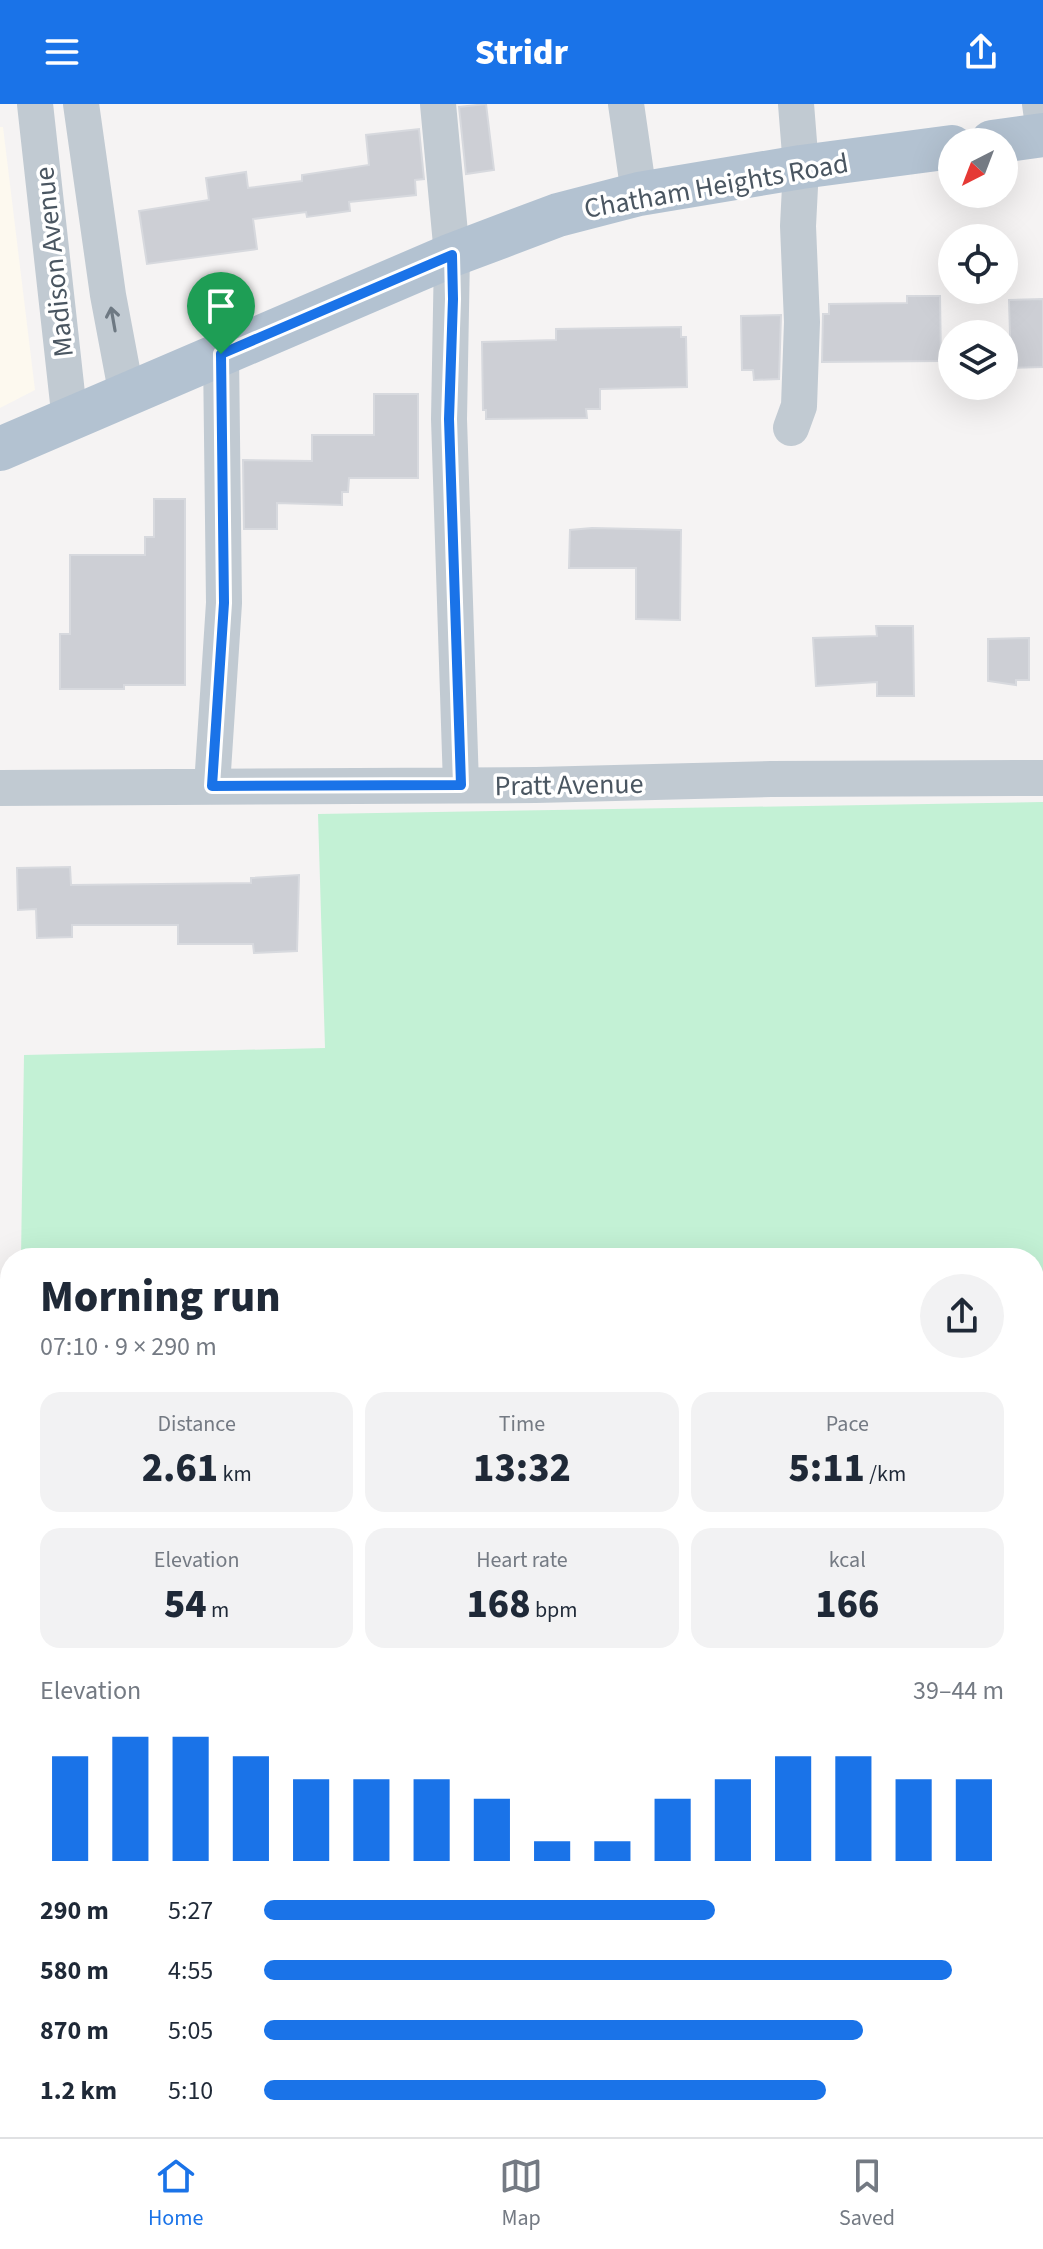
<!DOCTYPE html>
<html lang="en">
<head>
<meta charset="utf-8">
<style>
  :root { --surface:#fff; --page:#f2f2f3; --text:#1f2937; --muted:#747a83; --line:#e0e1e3; --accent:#1a73e8 }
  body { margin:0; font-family:"Source Sans 3",sans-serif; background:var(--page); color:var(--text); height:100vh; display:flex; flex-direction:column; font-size:30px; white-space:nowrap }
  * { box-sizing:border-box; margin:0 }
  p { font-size:26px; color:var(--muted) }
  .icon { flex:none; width:44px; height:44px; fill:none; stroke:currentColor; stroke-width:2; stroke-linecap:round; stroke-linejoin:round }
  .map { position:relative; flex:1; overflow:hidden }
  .panel { position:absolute; left:0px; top:1144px; width:1044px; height:890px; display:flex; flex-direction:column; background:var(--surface); border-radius:32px 32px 0 0; box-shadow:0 8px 32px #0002 }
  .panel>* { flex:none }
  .needle { width:52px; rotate:222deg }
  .controls { position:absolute; left:938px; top:24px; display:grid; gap:16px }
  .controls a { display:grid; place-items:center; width:80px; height:80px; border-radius:50%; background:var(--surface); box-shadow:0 8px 32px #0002; font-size:40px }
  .pin { position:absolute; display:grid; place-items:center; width:68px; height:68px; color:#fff; margin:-82px -34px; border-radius:50% 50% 50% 0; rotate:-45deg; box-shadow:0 0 8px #0007 }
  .pin .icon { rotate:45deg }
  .round { display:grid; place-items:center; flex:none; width:84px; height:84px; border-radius:42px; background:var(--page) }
  .overview { display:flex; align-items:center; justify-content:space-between; height:136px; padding:0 40px }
  h1 { font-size:44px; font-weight:800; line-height:60px }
  .metrics { display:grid; grid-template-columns:repeat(3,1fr); gap:12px; height:136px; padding:8px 40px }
  .metrics div { display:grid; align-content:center; border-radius:20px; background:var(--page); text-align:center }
  .metrics b { font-size:40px; font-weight:800 }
  .metrics small { font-size:22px; font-weight:400 }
  .metrics p { font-size:22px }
  .chart { height:224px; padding:16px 40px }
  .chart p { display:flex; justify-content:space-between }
  .chart svg { width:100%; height:144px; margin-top:8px; stroke:var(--accent); stroke-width:6 }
  ul { padding:0 40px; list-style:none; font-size:26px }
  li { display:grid; grid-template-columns:128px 96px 1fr; align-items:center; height:60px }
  li i { height:20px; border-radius:10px; background:var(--accent) }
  header { display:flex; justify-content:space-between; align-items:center; height:104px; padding:0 40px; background:var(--accent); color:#fff; font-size:36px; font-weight:800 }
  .menu { display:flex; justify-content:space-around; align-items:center; height:112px; border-top:2px solid var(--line); background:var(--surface); font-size:22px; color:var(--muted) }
  .menu a { display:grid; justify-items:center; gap:4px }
  .menu .active { color:var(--accent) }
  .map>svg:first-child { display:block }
</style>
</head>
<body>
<header><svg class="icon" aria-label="menu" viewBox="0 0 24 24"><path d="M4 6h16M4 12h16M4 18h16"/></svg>Stridr<svg class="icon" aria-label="share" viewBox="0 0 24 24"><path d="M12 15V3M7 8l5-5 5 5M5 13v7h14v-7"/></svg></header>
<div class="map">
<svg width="1043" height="2033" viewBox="0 0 1043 2033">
  <rect width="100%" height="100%" fill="#f5f3f3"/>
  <path fill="#fdf9ef" d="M 0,23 L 3,23 L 35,286 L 0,304 Z"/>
  <path fill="#c3f1d5" d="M 1043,698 L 1043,2033 L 0,2033 L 0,1245 L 10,1244 L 10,2024 L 1034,2024 L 1034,1154 L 21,1154 L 24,951 L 325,944 L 318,710 Z"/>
  <path fill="#cdcfd5" stroke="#d7d9de" stroke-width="2" d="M 486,0 L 494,66 L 466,70 L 459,3 Z
    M 419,25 L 424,75 L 415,76 L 416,91 L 349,98 L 350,107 L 307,113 L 306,108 L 253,115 L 257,145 L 147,160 L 139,107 L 209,96 L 206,74 L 246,68 L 248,84 L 302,77 L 302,71 L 369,61 L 366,31 Z
    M 907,192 L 940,192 L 941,257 L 822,258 L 823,210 L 829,210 L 829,200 L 907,199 Z
    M 1043,195 L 1043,263 L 1011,264 L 1009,196 Z
    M 781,211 L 779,275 L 754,276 L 753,266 L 742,266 L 741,212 Z
    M 681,223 L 681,233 L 686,233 L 687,283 L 600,285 L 600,305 L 586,305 L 587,314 L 486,315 L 486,306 L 483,306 L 482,238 L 556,236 L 556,225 Z
    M 374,290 L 418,290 L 418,374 L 349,374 L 348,388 L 342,388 L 342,401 L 277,399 L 277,425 L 244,425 L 243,356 L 312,357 L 312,331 L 374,331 Z
    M 154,395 L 185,395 L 185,581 L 124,581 L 124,585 L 60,585 L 60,530 L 70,530 L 70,451 L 145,451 L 145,433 L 154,433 Z
    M 592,424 L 681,426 L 680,516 L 636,515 L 636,464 L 569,464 L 570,426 Z
    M 876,522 L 913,522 L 914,592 L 877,592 L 877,578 L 816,582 L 813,534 L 877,532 Z
    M 1029,534 L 1029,576 L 1016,576 L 1016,581 L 988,577 L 988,535 Z
    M 70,763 L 71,781 L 251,779 L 251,774 L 299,771 L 297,847 L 254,849 L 253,840 L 178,840 L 178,821 L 72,821 L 72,833 L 37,834 L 36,805 L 18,806 L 17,764 Z"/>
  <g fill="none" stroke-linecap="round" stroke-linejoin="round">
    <path stroke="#c1cad2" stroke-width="36" d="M 35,0 L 70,317
      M 81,0 L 108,191 L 127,292
      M 438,0 L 452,151 L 449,315 L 461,681
      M 626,0 L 639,90
      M 1040,0 L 1043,21
      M 791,324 L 799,302 L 802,218 L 798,122 L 801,63 L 796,0
      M 212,682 L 224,499 L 221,250
      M 0,684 L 536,681 L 771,675 L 1043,674
      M 0,1218 L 1,1218"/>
    <path stroke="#b3c2d1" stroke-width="44" d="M 992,38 L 1043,31
      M 0,345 L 452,151 L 558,111 L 639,90 L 801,63 L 952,43"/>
  </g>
  <defs><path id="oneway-shaft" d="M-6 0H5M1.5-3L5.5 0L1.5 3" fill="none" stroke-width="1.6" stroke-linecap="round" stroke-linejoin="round" transform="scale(2)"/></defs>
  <use stroke="#6e7983" href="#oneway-shaft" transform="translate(113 215) rotate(-100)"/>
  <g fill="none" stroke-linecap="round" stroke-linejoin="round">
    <defs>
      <path id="route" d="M 452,151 L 453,195 L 449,315 L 461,681 L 212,682 L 224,499 L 221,250 Z"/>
    </defs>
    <use href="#route" stroke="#fff" stroke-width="16"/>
    <use href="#route" stroke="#1a73e8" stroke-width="10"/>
  </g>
  <g text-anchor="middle" stroke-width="7" stroke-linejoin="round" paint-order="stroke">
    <g font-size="28" fill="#4a5661" stroke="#fff">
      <text transform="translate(716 81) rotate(-10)" y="10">Chatham Heights Road</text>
      <text transform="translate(53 158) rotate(-96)" y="10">Madison Avenue</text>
      <text transform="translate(569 680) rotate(-1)" y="10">Pratt Avenue</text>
    </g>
  </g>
</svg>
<div class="controls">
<a><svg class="needle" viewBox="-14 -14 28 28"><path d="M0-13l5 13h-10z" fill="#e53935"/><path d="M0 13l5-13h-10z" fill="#747a83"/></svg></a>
<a><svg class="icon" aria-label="locate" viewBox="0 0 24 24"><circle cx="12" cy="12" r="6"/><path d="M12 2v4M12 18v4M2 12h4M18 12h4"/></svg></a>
<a><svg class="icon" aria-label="layers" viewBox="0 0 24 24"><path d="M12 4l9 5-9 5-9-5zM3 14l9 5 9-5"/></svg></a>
</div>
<div class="pin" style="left:221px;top:250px;background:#1e9e55"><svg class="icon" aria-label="arrive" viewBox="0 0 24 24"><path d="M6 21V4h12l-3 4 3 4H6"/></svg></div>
<section class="panel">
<div class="overview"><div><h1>Morning run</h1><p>07:10 · 9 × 290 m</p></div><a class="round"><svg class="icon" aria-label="share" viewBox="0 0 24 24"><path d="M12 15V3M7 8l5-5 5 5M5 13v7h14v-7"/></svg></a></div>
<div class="metrics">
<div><p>Distance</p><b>2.61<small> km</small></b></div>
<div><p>Time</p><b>13:32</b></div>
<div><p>Pace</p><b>5:11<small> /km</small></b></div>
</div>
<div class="metrics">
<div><p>Elevation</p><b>54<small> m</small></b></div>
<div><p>Heart rate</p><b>168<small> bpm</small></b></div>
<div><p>kcal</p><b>166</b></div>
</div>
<div class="chart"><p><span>Elevation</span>39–44 m</p>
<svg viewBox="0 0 160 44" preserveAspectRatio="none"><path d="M5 44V12M15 44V6M25 44V6M35 44V12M45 44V19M55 44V19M65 44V19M75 44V25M85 44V38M95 44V38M105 44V25M115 44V19M125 44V12M135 44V12M145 44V19M155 44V19"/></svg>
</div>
<ul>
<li><b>290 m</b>5:27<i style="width:61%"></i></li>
<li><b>580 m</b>4:55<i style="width:93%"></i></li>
<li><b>870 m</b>5:05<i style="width:81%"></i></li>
<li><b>1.2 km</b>5:10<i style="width:76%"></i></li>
</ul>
</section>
</div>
<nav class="menu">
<a class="active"><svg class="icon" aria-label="home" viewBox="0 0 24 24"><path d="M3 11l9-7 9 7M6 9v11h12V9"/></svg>Home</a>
<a><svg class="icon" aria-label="map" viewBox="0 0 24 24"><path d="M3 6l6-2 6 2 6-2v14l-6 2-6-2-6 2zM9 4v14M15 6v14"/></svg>Map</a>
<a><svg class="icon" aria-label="saved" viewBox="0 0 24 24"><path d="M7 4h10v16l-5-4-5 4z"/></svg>Saved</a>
</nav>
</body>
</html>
